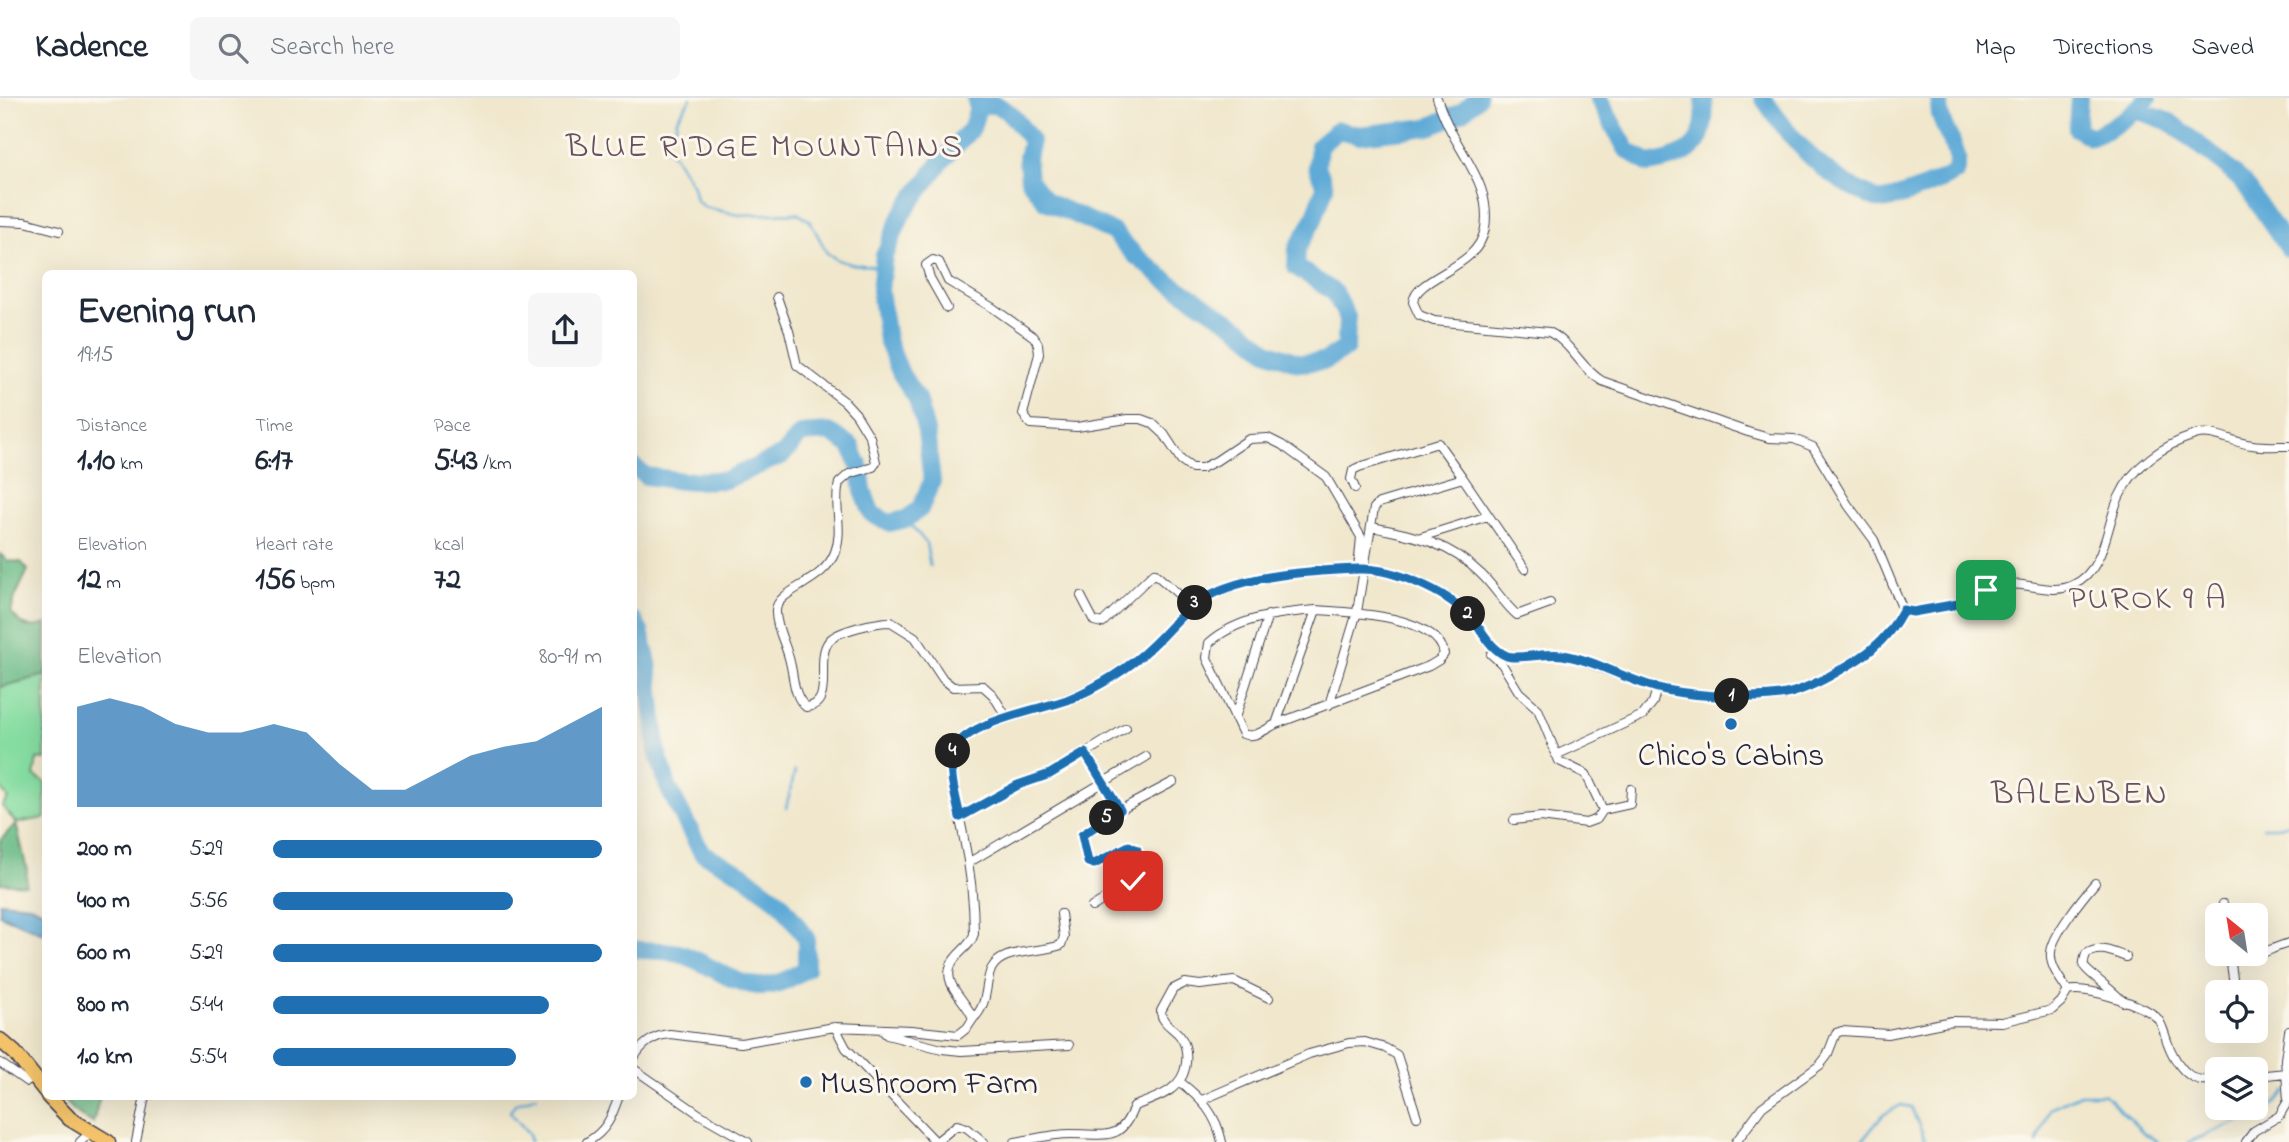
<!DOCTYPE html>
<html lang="en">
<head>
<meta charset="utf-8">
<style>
  :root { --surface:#fff; --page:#f6f6f7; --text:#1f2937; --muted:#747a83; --line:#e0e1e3; --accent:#1f6fb2 }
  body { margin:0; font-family:"Indie Flower",sans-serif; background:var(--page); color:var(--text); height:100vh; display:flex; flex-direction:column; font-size:26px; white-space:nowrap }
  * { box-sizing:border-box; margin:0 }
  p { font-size:23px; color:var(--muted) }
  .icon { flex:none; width:38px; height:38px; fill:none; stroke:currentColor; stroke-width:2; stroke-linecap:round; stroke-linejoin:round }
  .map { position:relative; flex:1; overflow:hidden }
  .drawer { position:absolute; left:42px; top:172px; width:595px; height:830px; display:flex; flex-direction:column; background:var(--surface); border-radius:10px; box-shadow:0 7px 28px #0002 }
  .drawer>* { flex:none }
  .needle { width:46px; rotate:330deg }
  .controls { position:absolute; left:2205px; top:805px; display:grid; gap:14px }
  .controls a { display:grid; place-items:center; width:63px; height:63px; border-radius:10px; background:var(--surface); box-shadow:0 7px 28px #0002; font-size:35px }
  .pin { position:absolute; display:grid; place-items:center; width:60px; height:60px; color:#fff; margin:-30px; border-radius:14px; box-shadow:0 4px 10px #0006 }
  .km { position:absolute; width:35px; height:35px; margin:-18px; border-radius:50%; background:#222; color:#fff; font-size:19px; line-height:35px; text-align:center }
  .round { display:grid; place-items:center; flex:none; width:74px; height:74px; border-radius:10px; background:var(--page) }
  .overview { display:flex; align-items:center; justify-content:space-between; height:119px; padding:0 35px }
  h1 { font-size:38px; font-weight:700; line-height:52px }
  .stats { display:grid; grid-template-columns:repeat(3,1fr); gap:10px; height:119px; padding:7px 35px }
  .stats div { display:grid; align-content:center }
  .stats b { font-size:30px; font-weight:700 }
  .stats small { font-size:19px; font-weight:400 }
  .stats p { font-size:19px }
  .chart { height:196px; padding:14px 35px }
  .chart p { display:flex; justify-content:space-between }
  .chart svg { width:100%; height:126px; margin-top:7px; fill:var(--accent); opacity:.7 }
  ul { padding:0 35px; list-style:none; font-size:23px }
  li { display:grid; grid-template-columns:112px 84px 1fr; align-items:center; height:52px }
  li i { height:18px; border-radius:9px; background:var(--accent) }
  header { display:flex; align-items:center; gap:42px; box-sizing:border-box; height:98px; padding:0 35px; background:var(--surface); border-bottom:2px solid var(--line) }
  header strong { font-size:33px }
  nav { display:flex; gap:38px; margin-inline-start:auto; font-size:24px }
  .search { width:490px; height:63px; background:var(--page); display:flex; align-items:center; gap:18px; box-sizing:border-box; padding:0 24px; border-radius:10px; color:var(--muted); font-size:26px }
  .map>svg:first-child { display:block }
</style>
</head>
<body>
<header>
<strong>Kadence</strong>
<div class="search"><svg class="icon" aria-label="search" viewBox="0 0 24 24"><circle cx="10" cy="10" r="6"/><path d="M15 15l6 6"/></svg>Search here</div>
<nav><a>Map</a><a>Directions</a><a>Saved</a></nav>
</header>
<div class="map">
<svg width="2289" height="1044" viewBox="0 0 2289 1044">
  <rect width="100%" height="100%" fill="#fbf7ec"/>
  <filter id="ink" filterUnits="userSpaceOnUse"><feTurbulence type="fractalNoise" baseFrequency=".0143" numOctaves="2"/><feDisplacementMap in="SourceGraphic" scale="14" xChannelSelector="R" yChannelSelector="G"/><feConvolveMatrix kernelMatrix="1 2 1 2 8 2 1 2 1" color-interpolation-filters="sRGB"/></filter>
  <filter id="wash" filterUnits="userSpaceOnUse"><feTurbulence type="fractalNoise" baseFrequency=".00686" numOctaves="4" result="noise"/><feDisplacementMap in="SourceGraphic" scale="28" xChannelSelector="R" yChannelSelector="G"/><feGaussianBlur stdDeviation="1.57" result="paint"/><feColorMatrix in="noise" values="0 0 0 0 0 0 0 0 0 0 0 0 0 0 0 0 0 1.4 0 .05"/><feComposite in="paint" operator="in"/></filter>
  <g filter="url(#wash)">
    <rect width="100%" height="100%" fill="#f0e7cc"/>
    <path fill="#86dda1" stroke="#54806e" stroke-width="2" d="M 45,577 L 45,662 L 37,661 L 34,678 L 45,684 L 45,720 L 16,725 L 2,708 L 8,700 L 0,690 L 0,589 Z"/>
    <path fill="#6cbc87" stroke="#476f61" stroke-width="2" d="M 0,456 L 8,463 L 21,464 L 28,472 L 15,499 L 11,514 C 22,528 28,532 46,526 L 45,577 L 0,589 Z
      M 16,725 L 27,772 L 26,787 L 0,785 L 0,743 Z
      M 61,998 L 100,998 L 93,1025 C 79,1018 70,1010 61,998 Z"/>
    <path fill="#5faad7" stroke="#406689" stroke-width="2" d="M 0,804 L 30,807 L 45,814 L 45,836 L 0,817 Z"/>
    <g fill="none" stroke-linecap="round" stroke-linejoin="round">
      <path stroke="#5faad7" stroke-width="2.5" d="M 691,0 L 677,21 L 675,32 L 665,37 L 665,48 L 675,59 L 693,88 L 696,102 L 704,109 L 739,117 L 797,115 L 810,123 L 827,155 L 838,162 L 851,166 L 883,169
        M 906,421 L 926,445 L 930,468
        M 786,710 L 795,673
        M 2263,729 L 2277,729 L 2289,726
        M 530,1044 L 529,1036 L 510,1014 L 515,1006 L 536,998
        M 1861,1044 L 1883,1017 L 1901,1007 L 1911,1009 L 1926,1044
        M 2037,1044 L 2050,1010 L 2080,996 L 2104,996 L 2143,1034 L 2158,1044
        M 2189,1044 L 2269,1011 L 2286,994"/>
      <path stroke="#5faad7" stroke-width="18" d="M 1598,0 L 1627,52 L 1649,66 C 1692,58 1708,47 1704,0
        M 1763,0 C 1789,38 1821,77 1864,95 C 1868,97 1874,101 1879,102 C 1894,103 1941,83 1955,75 C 1956,71 1958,63 1957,59 C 1954,40 1933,20 1941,0
        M 2079,0 L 2077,31 L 2091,39 C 2113,30 2131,18 2148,0
        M 978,9 C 1005,0 1017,23 1031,43 L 1027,60 L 1029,82 L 1045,103 L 1113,134 L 1136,158 L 1170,185 L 1241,231 L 1267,253 L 1299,265 L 1325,263 L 1346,250 L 1347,219 L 1334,194 L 1296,169 L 1297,151 L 1314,121 L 1325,89 L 1317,68 L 1319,48 L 1338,32 L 1359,37 L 1429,29 L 1462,14 L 1478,0
        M 2136,12 L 2170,24 L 2221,64 L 2244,85 L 2289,151
        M 634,369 L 646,378 L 682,383 L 725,382 L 783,357 L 801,336 L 829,334 L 851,348 L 860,370 L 863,393 L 872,416 L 889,425 L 906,421 L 920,411 L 932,383 L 926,333 L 917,301 L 901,276 L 887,242 L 880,192 L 884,158 L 902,116 L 940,65 L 972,30 L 978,9 L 975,0
        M 634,523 L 640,534 L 648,565 L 657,653 L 668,689 L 682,717 L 702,755 L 741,775 L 781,805 L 806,840 L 806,870 C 754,909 731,875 682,856 C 668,851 649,854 634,851"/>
    </g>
  </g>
  <g filter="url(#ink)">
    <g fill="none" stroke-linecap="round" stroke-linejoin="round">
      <defs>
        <path id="minor" d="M 1437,0 C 1441,12 1446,24 1452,35 C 1468,66 1491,92 1485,130 C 1479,171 1417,177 1413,204 L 1419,217 L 1434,223 L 1549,234 C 1572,245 1580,270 1602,283 L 1748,334 L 1769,340 L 1794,341 L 1813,349 L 1848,407 L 1874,442 L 1903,512
          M 0,123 L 25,124 L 59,133
          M 777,199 L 789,233 L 797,267 L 845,304 L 856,316 L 870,339 L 876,364 L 873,369 L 849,376 L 839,385 C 833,408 844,432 835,454 C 824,485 778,491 776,512 C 775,529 787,548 790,564 C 794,579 793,598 806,609 C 836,607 814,561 829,543 C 838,532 877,524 891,524 L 915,539 L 943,581 L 953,589 L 983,588 L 993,597 L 1007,620
          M 947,210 L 930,180 L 926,167 L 933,162 L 939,164 L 948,183 L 993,210 L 1034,239 L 1038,246 L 1039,256 L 1023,316 L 1030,326 L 1077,329 L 1127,321 L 1141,321 L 1152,325 L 1164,336 L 1181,362 L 1192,370 L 1202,370 L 1216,363 L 1249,341 L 1268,340 L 1282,347 L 1326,379 L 1361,439 L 1358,471
          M 1355,390 L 1351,381 L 1353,372 L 1359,369 L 1438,345 L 1463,380
          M 1372,429 C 1413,437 1450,445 1481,476 C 1494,488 1503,505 1517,517 L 1550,505
          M 1421,439 L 1488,418
          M 1081,498 L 1094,523 L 1102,525 L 1154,475 L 1192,508
          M 1316,512 C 1347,514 1438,517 1444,556 L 1439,562 L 1429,568 L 1276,626 C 1266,631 1254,641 1243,636 L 1207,560 L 1209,545 C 1238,519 1279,515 1316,512 Z
          M 1903,512 C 1919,515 1955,507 1971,500 C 1980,496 1989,490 2000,487 C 2024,482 2050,498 2073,487 C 2106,472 2106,427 2119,399 C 2133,368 2163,347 2195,337 C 2213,331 2233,345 2252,347 C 2264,349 2277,348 2289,348
          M 1491,556 L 1502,566 L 1519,594 L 1538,611 L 1559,663 L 1586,676 L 1603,712 L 1597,721 L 1586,725 L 1541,719 L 1514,722
          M 1329,607 L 1357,514 L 1374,410 L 1379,405 L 1463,380 L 1525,471
          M 1235,620 L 1268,517
          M 1276,626 L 1316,512
          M 1085,655 L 1120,712
          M 1556,657 L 1643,617 L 1653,604 L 1657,590
          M 1603,712 L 1630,706 L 1631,691
          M 960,719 L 1018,687 L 1050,676 L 1064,668 L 1126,630
          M 968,765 L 1146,659
          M 2095,785 C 2083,799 2053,836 2051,854 C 2049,868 2061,882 2068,893 C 2086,888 2141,906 2155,918 C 2161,923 2163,931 2165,937 C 2170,954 2182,979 2201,982 C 2206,983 2212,982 2217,981
          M 1092,809 L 1133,783 L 1137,752 L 1129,748 L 1091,766 L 1088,764 L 1082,737 L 1120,712 L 1173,684
          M 2223,817 L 2223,806
          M 2229,856 L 2230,859 C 2257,863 2266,851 2289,845
          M 2230,859 L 2235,894
          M 2123,904 C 2116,894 2086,874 2084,868 C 2083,863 2085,860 2086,856 C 2100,847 2112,854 2126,859
          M 973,921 C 996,899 977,869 1007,858 C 1024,852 1044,853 1061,847 L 1064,839 L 1061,816
          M 835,929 L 846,950 L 936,1044
          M 881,931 L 887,937 L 942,951 L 961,953 L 1069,947
          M 634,960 C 641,947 654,937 670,936 L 741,945 L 835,929 L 911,932 L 958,937 L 967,930 L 973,921 C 968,903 942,888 951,867 C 956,854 970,850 974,836 C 974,803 970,769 963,736 C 959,713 947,677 953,655 C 957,640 973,633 986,628 C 1028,612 1071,604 1109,580 C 1123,570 1138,562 1150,550 C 1165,536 1178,519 1195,506 C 1232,478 1290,476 1335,473 C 1345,472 1356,470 1366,471 C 1401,475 1443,491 1468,516 C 1481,530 1488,550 1506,558 C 1520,563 1548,552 1568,558 C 1601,568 1630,584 1664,591 C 1693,598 1754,602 1783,597 C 1800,594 1814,586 1829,578 C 1863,560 1884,547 1903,512
          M 0,965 L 27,984 L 33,980
          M 634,971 L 699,1016 L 748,1044
          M 2256,978 L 2286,975
          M 1180,984 C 1202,1001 1216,1016 1222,1044
          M 1202,1002 L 1309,956 L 1349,945 L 1365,944 L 1385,950 L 1397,957 L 1417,1019
          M 80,1044 L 90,1035
          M 136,1044 L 145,998
          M 587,1044 C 607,1033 612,1018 619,998
          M 936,1044 L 957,1027 L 967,1030 L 984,1044
          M 1015,1044 C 1033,1041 1053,1036 1071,1036 C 1107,1036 1121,1044 1134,1008 C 1156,1000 1183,993 1186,965 C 1187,956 1186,946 1180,938 C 1174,930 1161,925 1161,913 L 1173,891 L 1185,885 L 1200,887 L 1234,883 L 1269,900
          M 1736,1044 L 1762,1009 L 1820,967 L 1827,958 L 1836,935 L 1842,933 L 1888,936 L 1952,923 L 2002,924 L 2052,912 L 2061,904 L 2068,893
          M 2246,1044 L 2254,1033 L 2279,1018 L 2288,1003 L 2285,961 L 2289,933"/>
        <path id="trunk" d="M 0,942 L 15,955 L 46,994
          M 48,998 L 70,1021 L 108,1044"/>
      </defs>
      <use href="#minor" stroke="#414051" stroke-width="10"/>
      <use href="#trunk" stroke="#414051" stroke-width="17"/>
      <use href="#minor" stroke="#fff" stroke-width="8"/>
      <use href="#trunk" stroke="#f3c26a" stroke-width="14"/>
    </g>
  </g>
  <g fill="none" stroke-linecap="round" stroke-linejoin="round" filter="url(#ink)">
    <defs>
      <path id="route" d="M 1133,783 L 1137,752 L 1129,748 L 1094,766 L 1088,764 L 1082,737 L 1120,712 L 1085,655 L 1050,676 L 1018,687 L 960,719 C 956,700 949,677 952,657 C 958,625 1039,612 1067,602 C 1097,590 1130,570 1153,547 C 1167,534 1179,518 1194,507 C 1234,476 1311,473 1360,471 C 1393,470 1445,493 1468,517 C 1482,530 1488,550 1507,558 C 1518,562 1546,554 1563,557 C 1599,563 1630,585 1666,592 C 1696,598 1756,602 1786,596 C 1801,593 1814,586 1828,579 C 1862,560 1884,548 1903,512 L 1913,514 L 1958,506 L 1986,492"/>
    </defs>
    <use href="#route" stroke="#fff" stroke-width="14"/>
    <use href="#route" stroke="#1f6fb2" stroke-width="9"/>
  </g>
  <g fill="#1f6fb2" stroke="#fbf7ec" stroke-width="2.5">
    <circle cx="1731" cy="626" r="7"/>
    <circle cx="806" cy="984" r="7"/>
  </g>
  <g text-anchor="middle" stroke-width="6" stroke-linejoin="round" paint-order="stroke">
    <g font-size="32" fill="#22223b" stroke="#fbf7ec">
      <text x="1731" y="667">Chico's Cabins</text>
      <text x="820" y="995" text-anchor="start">Mushroom Farm</text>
    </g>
    <g font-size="33" letter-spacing="2" fill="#68515c" stroke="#fbf7ec">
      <text x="765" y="58">BLUE RIDGE MOUNTAINS</text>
      <text x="2148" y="510">PUROK 9 A</text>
      <text x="2080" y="705">BALENBEN</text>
    </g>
  </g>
</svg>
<div class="controls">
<a><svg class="needle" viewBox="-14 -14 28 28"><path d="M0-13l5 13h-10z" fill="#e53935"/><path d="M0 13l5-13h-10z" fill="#747a83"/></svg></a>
<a><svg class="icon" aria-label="locate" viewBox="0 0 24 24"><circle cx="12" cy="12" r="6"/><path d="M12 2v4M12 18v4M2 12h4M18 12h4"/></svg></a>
<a><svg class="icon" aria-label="layers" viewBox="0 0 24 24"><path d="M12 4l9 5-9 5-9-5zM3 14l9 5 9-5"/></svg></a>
</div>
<div class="pin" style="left:1986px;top:492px;background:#1e9e55"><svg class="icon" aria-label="arrive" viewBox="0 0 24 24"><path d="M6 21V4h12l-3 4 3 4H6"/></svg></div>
<div class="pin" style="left:1133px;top:783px;background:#d93025"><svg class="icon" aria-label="check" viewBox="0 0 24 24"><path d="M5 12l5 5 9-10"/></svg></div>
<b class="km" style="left:1732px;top:598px">1</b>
<b class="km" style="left:1468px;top:516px">2</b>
<b class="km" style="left:1195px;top:505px">3</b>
<b class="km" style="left:953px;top:653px">4</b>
<b class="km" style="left:1107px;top:720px">5</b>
<section class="drawer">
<div class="overview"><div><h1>Evening run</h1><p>19:15</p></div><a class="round"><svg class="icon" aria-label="share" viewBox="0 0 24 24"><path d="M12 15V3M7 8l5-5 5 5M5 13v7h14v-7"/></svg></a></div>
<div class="stats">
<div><p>Distance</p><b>1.10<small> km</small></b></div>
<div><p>Time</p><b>6:17</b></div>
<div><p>Pace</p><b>5:43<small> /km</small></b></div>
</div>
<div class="stats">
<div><p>Elevation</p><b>12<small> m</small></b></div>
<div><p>Heart rate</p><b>156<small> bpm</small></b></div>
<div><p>kcal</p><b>72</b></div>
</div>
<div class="chart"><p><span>Elevation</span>80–91 m</p>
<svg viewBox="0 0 160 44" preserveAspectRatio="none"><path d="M0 44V9L10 6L20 9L30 15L40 18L50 18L60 15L70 18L80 29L90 38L100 38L110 32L120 26L130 23L140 21L150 15L160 9V44z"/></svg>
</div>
<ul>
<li><b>200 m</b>5:29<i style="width:100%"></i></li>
<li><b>400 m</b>5:56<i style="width:73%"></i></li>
<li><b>600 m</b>5:29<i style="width:100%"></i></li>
<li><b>800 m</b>5:44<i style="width:84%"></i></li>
<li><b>1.0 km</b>5:54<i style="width:74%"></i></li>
</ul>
</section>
</div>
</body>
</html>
